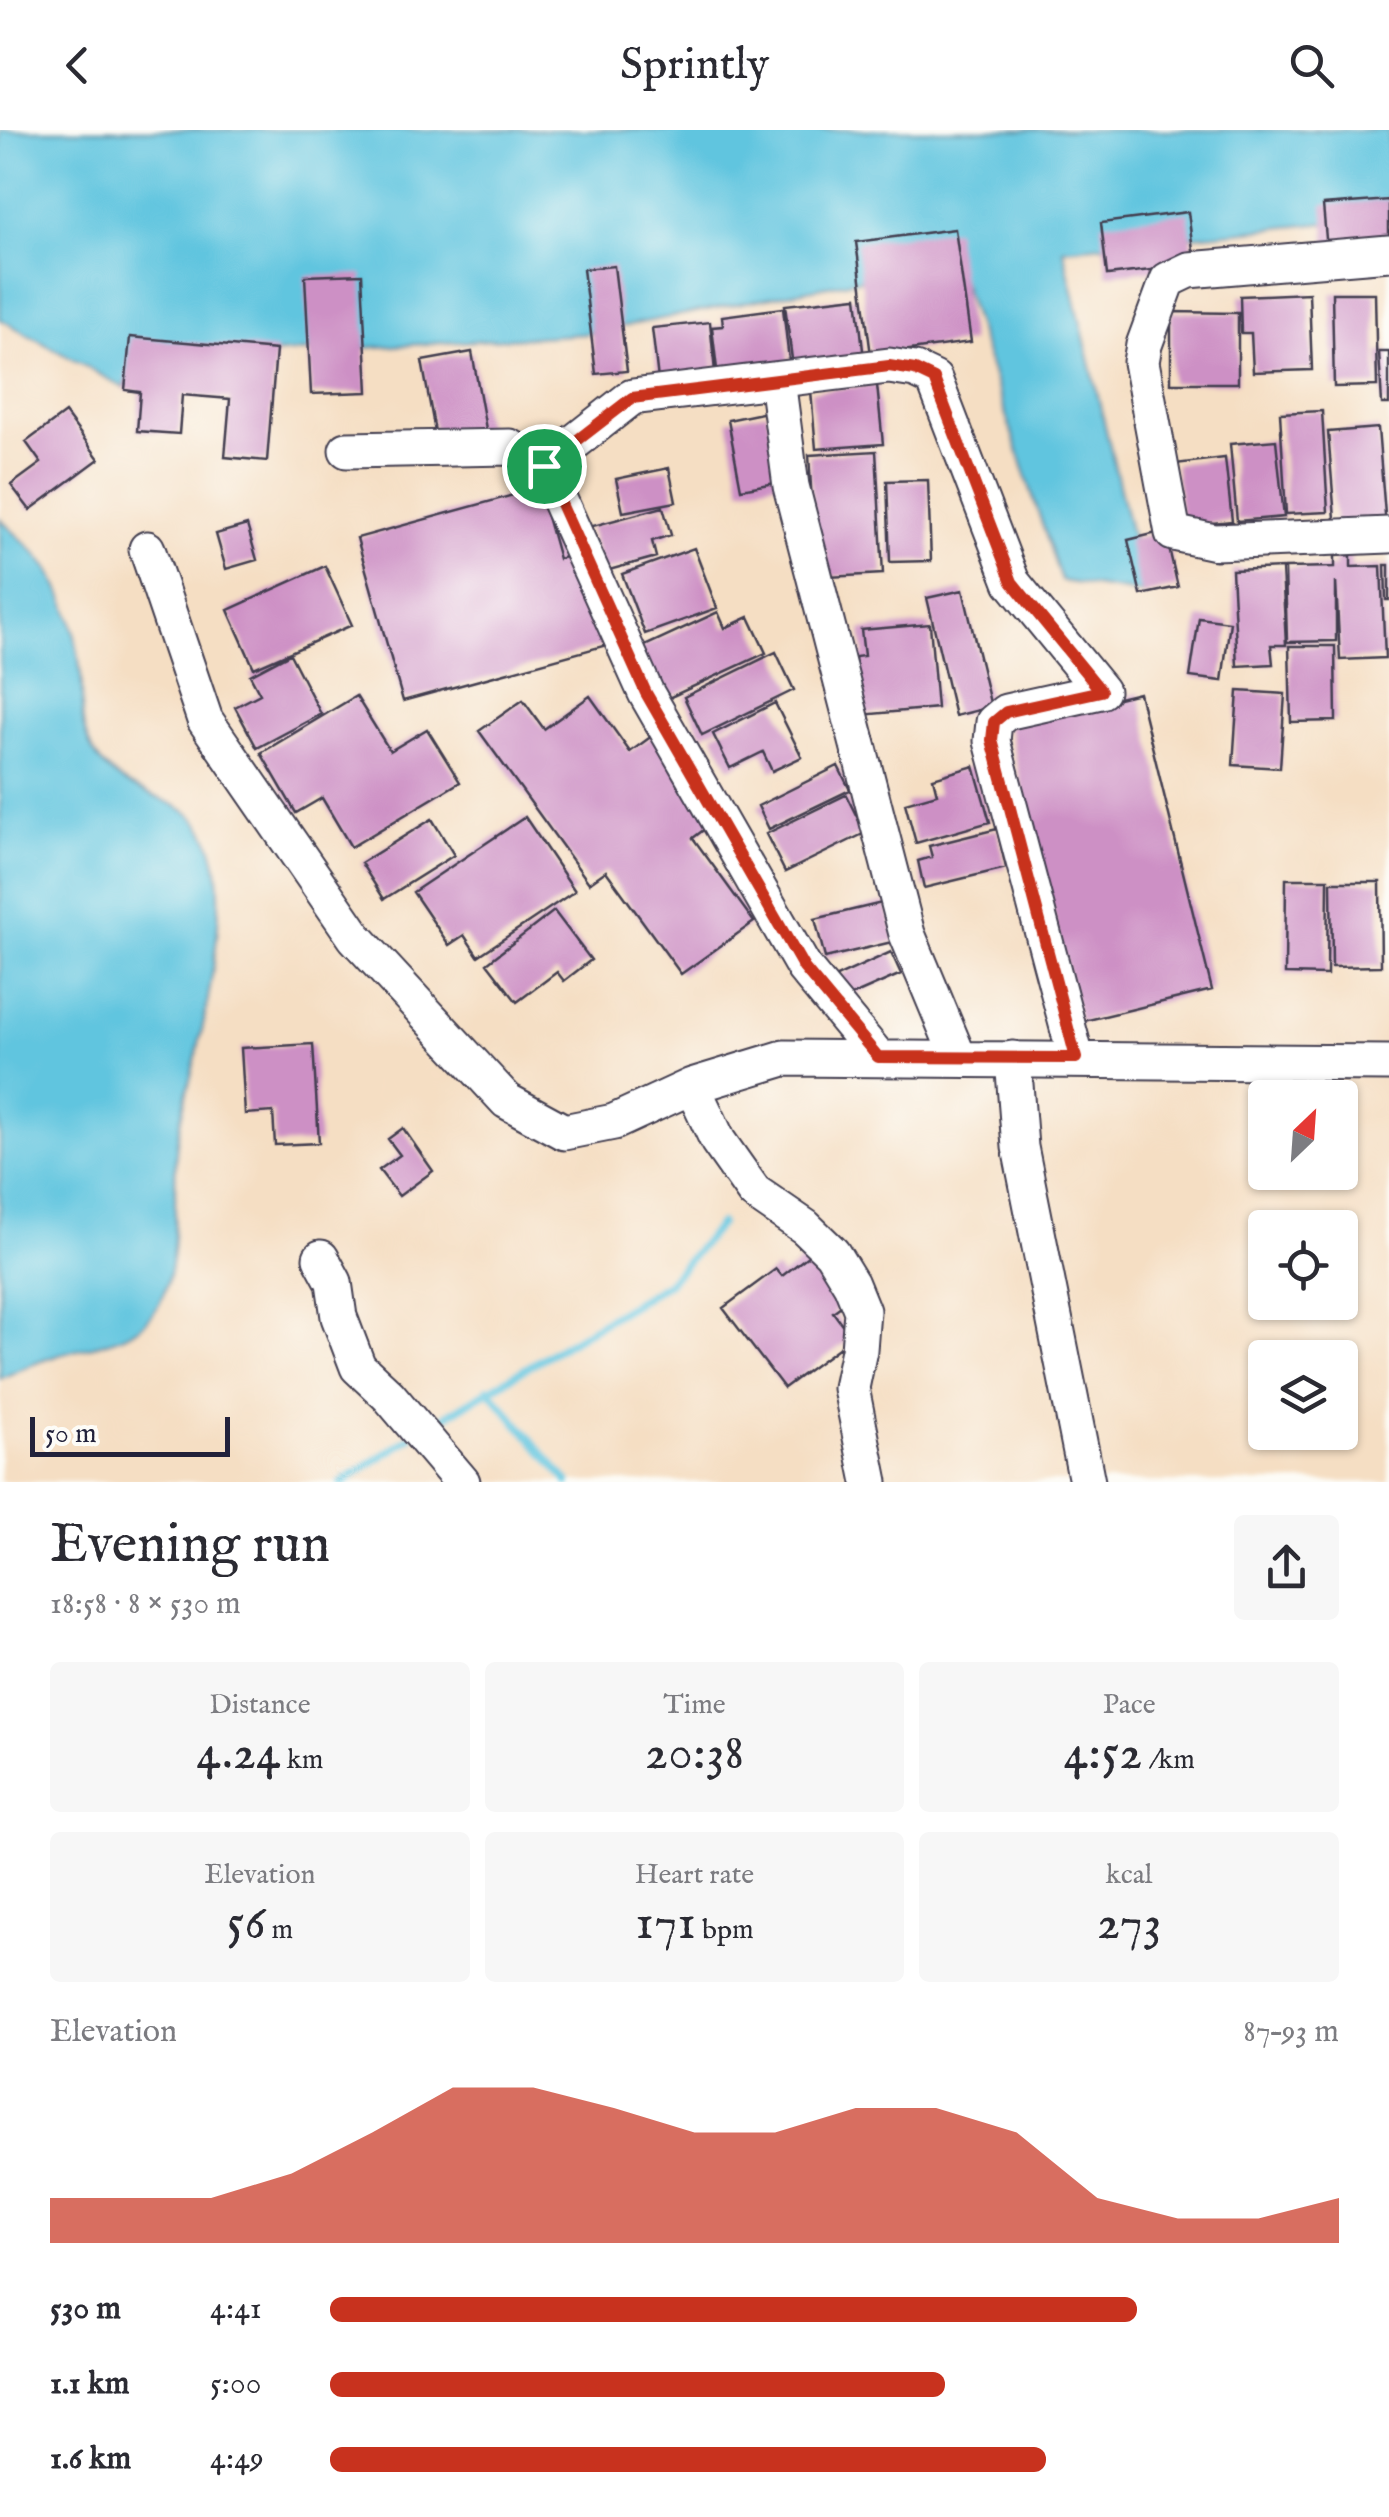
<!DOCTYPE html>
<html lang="en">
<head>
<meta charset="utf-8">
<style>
  :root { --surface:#fff; --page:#f7f7f7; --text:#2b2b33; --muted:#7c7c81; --accent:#c8321e }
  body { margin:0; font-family:"IM FELL English",serif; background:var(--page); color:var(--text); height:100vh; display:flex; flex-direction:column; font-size:38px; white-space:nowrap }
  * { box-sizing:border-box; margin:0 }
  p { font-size:32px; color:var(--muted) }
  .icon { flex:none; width:55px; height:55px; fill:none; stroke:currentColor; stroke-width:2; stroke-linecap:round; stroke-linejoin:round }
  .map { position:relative; height:1352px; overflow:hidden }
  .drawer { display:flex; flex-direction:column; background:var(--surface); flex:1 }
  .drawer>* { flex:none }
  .needle { width:65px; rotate:25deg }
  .controls { position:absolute; left:1248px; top:950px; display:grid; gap:20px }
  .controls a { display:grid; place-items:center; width:110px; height:110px; border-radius:10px; background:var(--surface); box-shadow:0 2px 8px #0004; font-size:50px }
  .scale { position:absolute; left:30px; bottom:25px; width:200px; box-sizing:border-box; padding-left:10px; border:5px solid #22223b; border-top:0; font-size:28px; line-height:35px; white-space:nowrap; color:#22223b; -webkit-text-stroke:8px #fdfcf7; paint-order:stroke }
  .pin { position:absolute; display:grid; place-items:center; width:85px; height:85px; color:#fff; margin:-42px; border:5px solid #fff; border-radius:50%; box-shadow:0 2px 10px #0007 }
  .round { display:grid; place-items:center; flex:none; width:105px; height:105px; border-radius:10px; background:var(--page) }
  .overview { display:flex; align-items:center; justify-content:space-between; height:170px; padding:0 50px }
  h1 { font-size:55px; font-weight:600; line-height:75px }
  .figures { display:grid; grid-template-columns:repeat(3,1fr); gap:15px; height:170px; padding:10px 50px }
  .figures div { display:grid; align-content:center; border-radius:10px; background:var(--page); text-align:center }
  .figures b { font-size:50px; font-weight:600 }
  .figures small { font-size:28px; font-weight:400 }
  .figures p { font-size:28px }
  .chart { height:280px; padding:20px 50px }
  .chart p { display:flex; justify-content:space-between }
  .chart svg { width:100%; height:180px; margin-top:10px; fill:var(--accent); opacity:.7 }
  ul { padding:0 50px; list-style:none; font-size:32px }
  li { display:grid; grid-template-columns:160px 120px 1fr; align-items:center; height:75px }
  li i { height:25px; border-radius:12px; background:var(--accent) }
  header { display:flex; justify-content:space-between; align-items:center; height:130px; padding:0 50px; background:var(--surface); font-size:45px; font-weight:600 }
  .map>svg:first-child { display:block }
</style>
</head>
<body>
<header><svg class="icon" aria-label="back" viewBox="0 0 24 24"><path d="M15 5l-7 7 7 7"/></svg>Sprintly<svg class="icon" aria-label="search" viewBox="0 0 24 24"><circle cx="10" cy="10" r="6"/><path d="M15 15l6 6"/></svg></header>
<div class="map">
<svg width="1389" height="1352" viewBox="0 0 1389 1352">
  <rect width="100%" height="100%" fill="#fdfcf7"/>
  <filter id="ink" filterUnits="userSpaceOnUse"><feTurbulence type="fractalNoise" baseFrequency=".01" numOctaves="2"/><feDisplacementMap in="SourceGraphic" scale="20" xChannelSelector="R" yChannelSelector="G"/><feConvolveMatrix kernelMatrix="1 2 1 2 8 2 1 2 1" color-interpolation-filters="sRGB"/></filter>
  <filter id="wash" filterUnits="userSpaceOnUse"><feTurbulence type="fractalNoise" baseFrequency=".0048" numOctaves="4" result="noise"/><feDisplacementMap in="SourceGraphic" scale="40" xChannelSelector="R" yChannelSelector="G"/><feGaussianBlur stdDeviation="2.25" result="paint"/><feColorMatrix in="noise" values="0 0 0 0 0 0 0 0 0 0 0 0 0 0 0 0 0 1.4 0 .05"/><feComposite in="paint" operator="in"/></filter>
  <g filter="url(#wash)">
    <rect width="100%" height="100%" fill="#f5dec3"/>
    <path fill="#61c5df" stroke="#42748d" stroke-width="2.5" d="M 0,0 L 1389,0 L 1389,87 L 1063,119 L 1145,464 L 1061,451 L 955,131 L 584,204 L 265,224 L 138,216 L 124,258 L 0,189 Z
      M 0,389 C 13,402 27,413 38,426 C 67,458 77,505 81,546 C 84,566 79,585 86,605 C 109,673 182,658 205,702 C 215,721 219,746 219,768 C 219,812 208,875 198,918 C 190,952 179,986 176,1022 C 173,1068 182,1146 152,1185 C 132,1212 86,1216 56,1226 C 37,1232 18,1240 0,1249 Z"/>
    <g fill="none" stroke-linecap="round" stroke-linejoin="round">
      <path stroke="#61c5df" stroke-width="8" d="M 488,1259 L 568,1352
        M 426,1298 L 668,1153 L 720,1094
        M 342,1352 L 410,1308"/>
    </g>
    <g id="blocks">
      <path fill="#cd90c5" d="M 1389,70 L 1389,115 L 1327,120 L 1323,75 Z
        M 1188,82 L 1195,135 L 1107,145 L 1101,93 Z
        M 955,99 L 971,212 L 871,225 L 856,112 Z
        M 614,136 L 627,241 L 596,244 L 583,139 Z
        M 362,144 L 368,262 L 311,264 L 305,146 Z
        M 1309,163 L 1312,240 L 1253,242 L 1251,203 L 1241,203 L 1240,166 Z
        M 1332,163 L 1375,163 L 1377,256 L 1334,257 Z
        M 857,167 L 864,229 L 793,237 L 785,175 Z
        M 783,178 L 790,239 L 718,248 L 712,197 L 723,196 L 722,186 Z
        M 1171,182 L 1238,183 L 1238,253 L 1171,253 Z
        M 710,192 L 716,252 L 659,258 L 652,198 Z
        M 130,207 L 276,220 L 267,331 L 225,327 L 230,269 L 182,265 L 179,304 L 137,301 L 140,262 L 125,260 Z
        M 472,222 L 488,310 L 438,318 L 422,231 Z
        M 1379,222 L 1389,222 L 1389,274 L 1382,274 Z
        M 877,255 L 883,314 L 816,319 L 811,261 Z
        M 1322,281 L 1328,382 L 1286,384 L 1280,283 Z
        M 767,282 L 781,352 L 741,359 L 728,290 Z
        M 65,283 L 99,329 L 30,380 L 11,355 L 41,333 L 26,312 Z
        M 1378,298 L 1386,397 L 1336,401 L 1328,302 Z
        M 1276,310 L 1284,387 L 1237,391 L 1230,314 Z
        M 876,321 L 883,444 L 828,447 L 826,420 L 815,420 L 809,325 Z
        M 1225,328 L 1232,391 L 1182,396 L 1175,334 Z
        M 669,338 L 676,372 L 623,382 L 616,349 Z
        M 928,350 L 931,431 L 890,432 L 887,351 Z
        M 539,358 L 559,429 L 581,422 L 607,515 L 403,571 L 357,408 Z
        M 663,377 L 671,405 L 652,411 L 656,427 L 602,442 L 589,397 Z
        M 247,395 L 257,430 L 226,439 L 216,404 Z
        M 1165,401 L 1178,457 L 1141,465 L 1128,410 Z
        M 694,418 L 717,478 L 645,504 L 622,444 Z
        M 1351,425 L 1351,437 L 1381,436 L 1385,528 L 1340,530 L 1336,452 L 1336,511 L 1287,512 L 1285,438 L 1335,437 L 1335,426 Z
        M 1385,435 L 1389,435 L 1389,470 L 1386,470 Z
        M 325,436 L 352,495 L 254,538 L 228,480 Z
        M 1282,438 L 1286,515 L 1271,515 L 1273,534 L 1237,536 L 1232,440 Z
        M 963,460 L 991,577 L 955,586 L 927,468 Z
        M 718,482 L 725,498 L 749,487 L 766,523 L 662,571 L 638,519 Z
        M 1199,488 L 1230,492 L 1222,551 L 1190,547 Z
        M 930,494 L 937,578 L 861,585 L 855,527 L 864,526 L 861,500 Z
        M 1289,516 L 1335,516 L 1336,591 L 1291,592 Z
        M 776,522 L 794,560 L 702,605 L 684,567 Z
        M 290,524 L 321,584 L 257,618 L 235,577 L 260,564 L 250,545 Z
        M 1238,561 L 1285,564 L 1280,638 L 1233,635 Z
        M 1139,563 L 1212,860 L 1080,892 L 1007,595 Z
        M 356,566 L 390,621 L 427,599 L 460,652 L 351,717 L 322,668 L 296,683 L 261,623 Z
        M 590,566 L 630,622 L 656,603 L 718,689 L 693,708 L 754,792 L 681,844 L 606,741 L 589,753 L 479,601 L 523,570 L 544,599 Z
        M 775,573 L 802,627 L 772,641 L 763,622 L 730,638 L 713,604 Z
        M 838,636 L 850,660 L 769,699 L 758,676 Z
        M 974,636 L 990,692 L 916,713 L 905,673 L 937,664 L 933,648 Z
        M 846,665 L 865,703 L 785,742 L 766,704 Z
        M 525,687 L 575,761 L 478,826 L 464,805 L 449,815 L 413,762 Z
        M 432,689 L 454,725 L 384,769 L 361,733 Z
        M 997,699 L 1006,738 L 924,758 L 918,731 L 932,727 L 929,716 Z
        M 1286,749 L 1328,749 L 1327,845 L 1285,844 Z
        M 1331,752 L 1380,752 L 1381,836 L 1332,837 Z
        M 886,772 L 896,811 L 825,828 L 815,789 Z
        M 554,781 L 591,830 L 564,851 L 557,842 L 517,872 L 487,833 Z
        M 891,822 L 901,844 L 844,869 L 834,848 Z
        M 313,914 L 319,1013 L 275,1015 L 273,982 L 245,984 L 241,918 Z
        M 403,998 L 433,1041 L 399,1066 L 379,1040 L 400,1025 L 388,1009 Z
        M 813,1122 L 849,1170 L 833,1182 L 852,1208 L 784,1258 L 723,1178 L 776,1139 L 782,1146 Z"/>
    </g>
  </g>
  <g filter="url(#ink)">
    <use href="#blocks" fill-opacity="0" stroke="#423e4f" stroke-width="2.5"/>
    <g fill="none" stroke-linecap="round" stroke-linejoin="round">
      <defs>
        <path id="minor" d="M 1389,123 L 1189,140 L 1168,150 L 1144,215 L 1141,232 L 1173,403 L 1215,412 L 1389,405
          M 777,250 L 791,356 L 907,804 L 959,929
          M 347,320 L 510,317 L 544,336 L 632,267 L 889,236 L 915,240 L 934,249 L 1012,452 L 1101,561 L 1006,582 L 994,592 L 992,611 L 1076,928
          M 544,336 L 646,563 L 804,838 L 878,927
          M 147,419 L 205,590 L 355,807 L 507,971 L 564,1002 L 614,992 L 692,956 L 784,928 L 1389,933
          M 1013,929 L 1020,1017 L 1087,1352
          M 692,956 L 718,1011 L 754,1062 L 805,1097 L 832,1123 L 851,1154 L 862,1181 L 859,1220 L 851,1258 L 870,1352
          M 321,1128 L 334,1152 L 339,1187 L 358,1237 L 389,1266 L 462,1352"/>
      </defs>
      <use href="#minor" stroke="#423e4f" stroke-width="39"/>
      <use href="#minor" stroke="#fff" stroke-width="35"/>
    </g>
  </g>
  <g fill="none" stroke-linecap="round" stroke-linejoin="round" filter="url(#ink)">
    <defs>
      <path id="route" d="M 889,236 L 915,240 L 934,249 L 1012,452 L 1101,561 L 1006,582 L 994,592 L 992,610 L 1076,928 L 878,927 L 804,838 L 646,563 L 544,336 L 632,268 Z"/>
    </defs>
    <use href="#route" stroke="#fff" stroke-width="20"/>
    <use href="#route" stroke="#c8321e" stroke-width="12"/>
  </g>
</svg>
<div class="controls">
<a><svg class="needle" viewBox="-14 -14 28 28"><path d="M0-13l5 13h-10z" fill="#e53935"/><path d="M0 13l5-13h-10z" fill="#7c7c81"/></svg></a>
<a><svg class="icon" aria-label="locate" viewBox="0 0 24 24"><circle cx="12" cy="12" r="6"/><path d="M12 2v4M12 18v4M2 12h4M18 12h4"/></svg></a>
<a><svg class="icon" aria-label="layers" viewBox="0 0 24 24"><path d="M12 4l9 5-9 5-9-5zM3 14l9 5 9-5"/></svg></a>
</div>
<div class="scale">50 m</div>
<div class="pin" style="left:544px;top:336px;background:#1e9e55"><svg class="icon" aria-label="arrive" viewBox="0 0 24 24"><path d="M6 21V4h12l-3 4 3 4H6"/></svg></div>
</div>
<section class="drawer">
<div class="overview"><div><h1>Evening run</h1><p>18:58 · 8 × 530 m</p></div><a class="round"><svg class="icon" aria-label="share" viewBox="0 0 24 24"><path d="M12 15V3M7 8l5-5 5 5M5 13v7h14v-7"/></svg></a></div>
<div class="figures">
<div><p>Distance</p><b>4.24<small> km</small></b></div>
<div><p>Time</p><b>20:38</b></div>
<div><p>Pace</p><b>4:52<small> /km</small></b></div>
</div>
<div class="figures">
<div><p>Elevation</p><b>56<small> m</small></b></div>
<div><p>Heart rate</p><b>171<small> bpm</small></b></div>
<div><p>kcal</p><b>273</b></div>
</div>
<div class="chart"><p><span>Elevation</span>87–93 m</p>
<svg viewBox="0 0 160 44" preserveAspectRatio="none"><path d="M0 44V33L10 33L20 33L30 27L40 17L50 6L60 6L70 11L80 17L90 17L100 11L110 11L120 17L130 33L140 38L150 38L160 33V44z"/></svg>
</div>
<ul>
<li><b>530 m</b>4:41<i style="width:80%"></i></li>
<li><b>1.1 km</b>5:00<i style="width:61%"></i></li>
<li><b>1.6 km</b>4:49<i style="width:71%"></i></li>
</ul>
</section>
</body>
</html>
